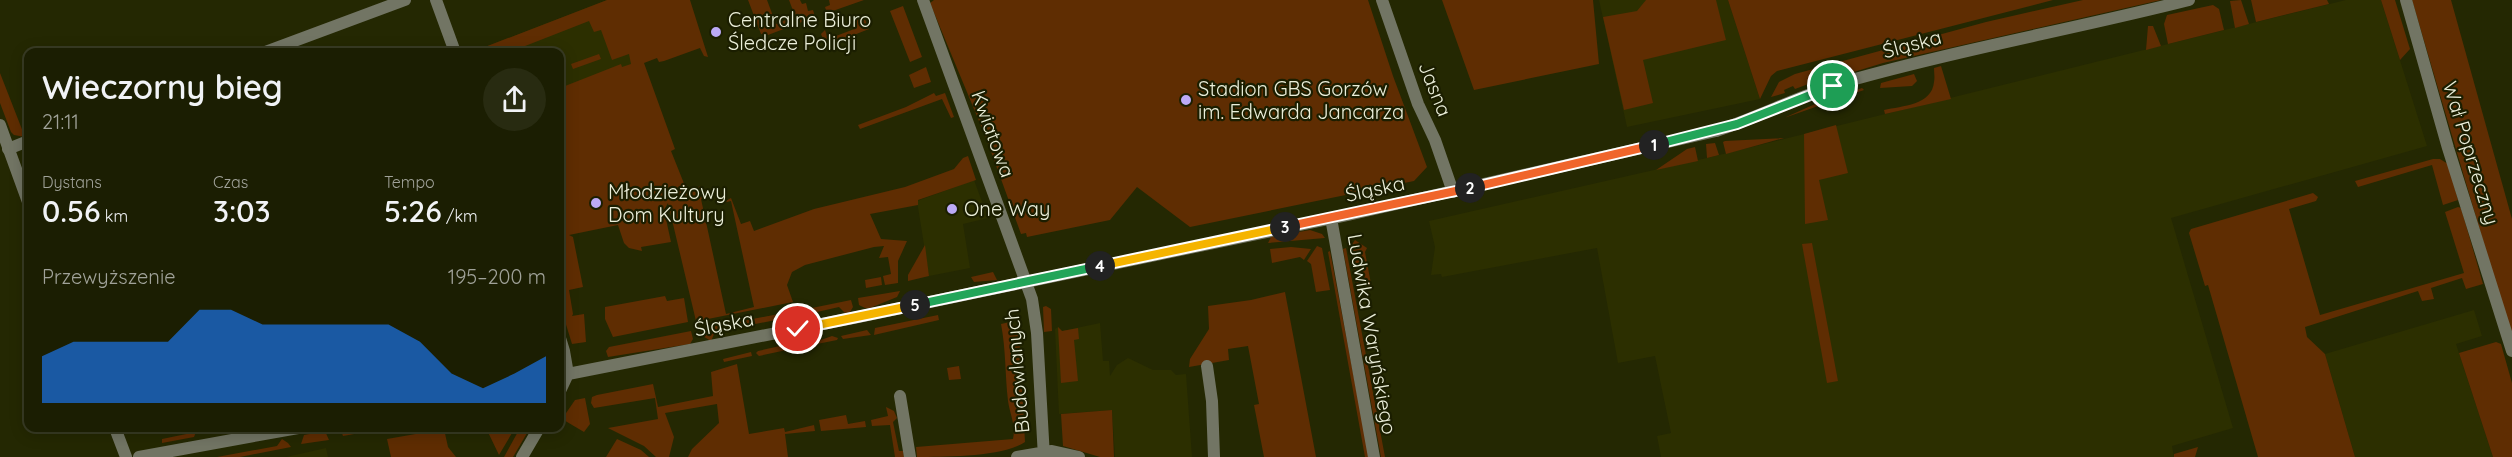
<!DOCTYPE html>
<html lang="pl">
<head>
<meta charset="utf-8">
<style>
  :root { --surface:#1b1e02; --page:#282b11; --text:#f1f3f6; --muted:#a0a299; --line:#393c24; --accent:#1a73e8 }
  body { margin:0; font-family:Quicksand,sans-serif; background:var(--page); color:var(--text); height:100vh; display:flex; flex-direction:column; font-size:22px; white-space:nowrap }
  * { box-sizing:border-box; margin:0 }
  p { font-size:20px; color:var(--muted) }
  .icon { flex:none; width:33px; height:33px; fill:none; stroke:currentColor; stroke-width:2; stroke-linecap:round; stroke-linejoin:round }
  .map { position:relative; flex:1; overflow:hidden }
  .sheet { position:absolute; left:24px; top:48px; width:540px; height:384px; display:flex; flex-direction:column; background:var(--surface); border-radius:12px; box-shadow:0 3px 15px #0003,0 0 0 2px var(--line) }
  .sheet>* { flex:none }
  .pin { position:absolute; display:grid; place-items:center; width:51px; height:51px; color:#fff; margin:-26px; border:3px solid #fff; border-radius:50%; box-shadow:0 2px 6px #0007 }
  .km { position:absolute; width:30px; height:30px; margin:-15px; border-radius:50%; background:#222; color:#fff; font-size:16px; line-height:30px; text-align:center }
  .round { display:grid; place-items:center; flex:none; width:63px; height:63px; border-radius:32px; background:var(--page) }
  .headline { display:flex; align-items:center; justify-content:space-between; height:102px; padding:0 18px }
  h1 { font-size:33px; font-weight:600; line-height:45px }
  .metrics { display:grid; grid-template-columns:repeat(3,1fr); gap:9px; height:102px; padding:6px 18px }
  .metrics div { display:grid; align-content:center }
  .metrics b { font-size:30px; font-weight:600 }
  .metrics small { font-size:16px; font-weight:400 }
  .metrics p { font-size:16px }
  .chart { height:168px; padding:12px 18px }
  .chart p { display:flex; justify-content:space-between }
  .chart svg { width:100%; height:108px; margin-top:6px; fill:var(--accent); opacity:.7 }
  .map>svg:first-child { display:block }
</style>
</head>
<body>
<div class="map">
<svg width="2512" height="457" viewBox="0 0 2512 457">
  <rect width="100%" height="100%" fill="#242802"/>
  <path fill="#2c2f00" d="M 607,0 L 638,63 L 560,92 L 560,52 L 472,52 Z
    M 1599,0 L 1728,0 L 1760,99 L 1627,127 Z
    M 2346,0 L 2381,0 L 2427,146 L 2171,218 L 2233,428 L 2172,446 L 2174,457 L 1661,457 L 1657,436 L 1671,433 L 1655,356 L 1618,363 L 1597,248 L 1442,277 L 1441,274 L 1431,275 L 1435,247 L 1429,221 L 1707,158 Z
    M 974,180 L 988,218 L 963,224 L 970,268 L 929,276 L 917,201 Z
    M 2474,310 L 2482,336 L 2456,344 L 2493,457 L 2355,457 L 2325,354 Z
    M 1100,323 L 1103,361 L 1109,361 L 1110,376 L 1117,365 L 1128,358 L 1153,370 L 1171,370 L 1176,375 L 1186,374 L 1192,457 L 1115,457 L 1112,410 L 1059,414 L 1055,329 L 1058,327 L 1062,331 Z
    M 326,448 L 328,457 L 286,457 Z"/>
  <path fill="#5f2d02" d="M 607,0 L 690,0 L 708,57 L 704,56 L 700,48 L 664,61 L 659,62 L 657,58 L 644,63 L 675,149 L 671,151 L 687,191 L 701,186 L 705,197 L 701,199 L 726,314 L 754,307 L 731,201 L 722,203 L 731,198 L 741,224 L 750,221 L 754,231 L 814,209 L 905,187 L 954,169 L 963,158 L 968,156 L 976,180 L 918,200 L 918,205 L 870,214 L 881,239 L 907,241 L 898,261 L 898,283 L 885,285 L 883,276 L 891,274 L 888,257 L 879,258 L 884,246 L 874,247 L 805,265 L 792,272 L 787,285 L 793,302 L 698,321 L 696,321 L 668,203 L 664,210 L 671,242 L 641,247 L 642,251 L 629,248 L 624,243 L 618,225 L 569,235 L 573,237 L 583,287 L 569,290 L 573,314 L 572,316 L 584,314 L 586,342 L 572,344 L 560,305 L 560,292 L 564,290 L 560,277 L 560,229 L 563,229 L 560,214 L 560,88 L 621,64 L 622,67 L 631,64 L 629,54 L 612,60 L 601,30 L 594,32 L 589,21 L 520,48 L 521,52 L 472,52 Z
    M 748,0 L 767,0 L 776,24 L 795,16 L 789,0 L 800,0 L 802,4 L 806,3 L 808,11 L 813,10 L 815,17 L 768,35 L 761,34 Z
    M 829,0 L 864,0 L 827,13 L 825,7 L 830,5 Z
    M 934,0 L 1368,0 L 1393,76 L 1427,167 L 1414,181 L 1190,227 L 1137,187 L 1110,220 L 1027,237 L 1026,233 L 1021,234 L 986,138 L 930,3 Z
    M 1442,0 L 1593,0 L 1599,64 L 1474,90 Z
    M 1646,0 L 1716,0 L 1726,40 L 1643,60 L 1653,103 L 1624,110 L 1603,17 L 1637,11 Z
    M 1728,0 L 2053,0 L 1777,71 L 1771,76 L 1760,99 Z
    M 2083,0 L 2161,0 L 1883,63 L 1831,79 L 1830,76 L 1795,89 L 1793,86 L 1784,90 L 1785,93 L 1771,97 L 1779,82 L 1795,74 L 1986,22 Z
    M 2241,0 L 2249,24 L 2235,28 L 2230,1 Z
    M 2251,0 L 2327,0 L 2329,4 L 2256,22 Z
    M 2381,0 L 2395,0 L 2410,49 L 2400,60 Z
    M 2412,0 L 2451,0 L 2512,219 L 2512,339 Z
    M 2213,5 L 2219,9 L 2224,30 L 2168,44 L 2164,24 L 2167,15 Z
    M 903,6 L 922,57 L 910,62 L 890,11 Z
    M 864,17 L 869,29 L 826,46 L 821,34 L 825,30 L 828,39 L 857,28 L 854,19 Z
    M 2148,26 L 2153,26 L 2161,46 L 2146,50 Z
    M 599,54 L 601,59 L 573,69 L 571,64 Z
    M 1941,66 L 1951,99 L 1885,114 L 1884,110 C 1902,106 1932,105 1934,82 C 1935,77 1934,73 1934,68 Z
    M 926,67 L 931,82 L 914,88 L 909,75 Z
    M 0,73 L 25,137 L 14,135 L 11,132 L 0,103 Z
    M 1914,74 L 1917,81 L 1912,86 L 1880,88 L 1881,83 Z
    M 1862,88 L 1864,90 L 1784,118 L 1815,104 Z
    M 934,93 L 936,96 L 945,93 L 954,117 L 951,118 L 942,99 L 860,129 L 858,125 L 906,107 Z
    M 1836,125 L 1848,173 L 1819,180 L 1828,220 L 1805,224 L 1804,134 Z
    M 1784,138 L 1726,154 L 1723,142 L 1725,141 Z
    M 1715,143 L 1719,155 L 1707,158 L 1706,144 Z
    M 1695,147 L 1698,161 L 1656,170 L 1687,149 Z
    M 2433,159 L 2440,159 L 2448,164 L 2458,200 L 2443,205 L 2432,165 L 2358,187 L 2355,181 Z
    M 2313,193 L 2318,197 L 2316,201 L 2289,209 L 2320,315 L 2464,273 L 2445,212 L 2458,207 L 2461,208 L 2483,284 L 2466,289 L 2462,278 L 2431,288 L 2434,299 L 2422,301 L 2418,291 L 2305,327 L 2307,337 L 2325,354 L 2355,457 L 2258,457 L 2208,285 L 2205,286 L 2189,233 L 2191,229 Z
    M 1310,230 L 1322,234 L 1325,238 L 1268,243 L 1271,237 Z
    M 1355,240 L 1367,248 L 1365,252 L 1372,289 L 1358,291 L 1351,246 Z
    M 1812,243 L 1838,381 L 1827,383 L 1802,244 Z
    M 925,245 L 929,276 L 908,281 L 908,275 Z
    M 1317,246 L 1322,248 L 1330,290 L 1316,292 L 1311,264 L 1307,261 Z
    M 1291,247 L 1311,249 L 1304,260 L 1300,257 L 1272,263 L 1270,249 Z
    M 1346,248 L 1385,457 L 1381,457 L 1343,249 Z
    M 1330,251 L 1369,457 L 1365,457 L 1328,252 Z
    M 993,272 L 997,280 L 974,282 L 971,277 Z
    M 881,277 L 882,285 L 866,288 L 865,280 Z
    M 900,291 L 897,297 L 870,308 L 865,308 L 859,305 L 858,298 Z
    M 1285,292 L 1316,457 L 1264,457 L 1254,405 L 1259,404 L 1248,346 L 1228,349 L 1229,360 L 1189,367 L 1190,359 L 1209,329 L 1208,306 L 1251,300 Z
    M 665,296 L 667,301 L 684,298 L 688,322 L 613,337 L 605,319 L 605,307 Z
    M 851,300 L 853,307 L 850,312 L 845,313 L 839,307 L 817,312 L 813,320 L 808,321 L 804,318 L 802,310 Z
    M 1046,306 L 1051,309 L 1052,331 L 1044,332 L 1043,307 Z
    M 794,311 L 794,320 L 788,325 L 781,319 L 715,332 L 711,341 L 701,335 L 701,329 Z
    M 938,315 L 939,320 L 874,335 L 875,328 Z
    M 1010,322 L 1019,330 L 1025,442 C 1003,457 946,457 917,457 L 916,447 L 1013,439 C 1016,425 1010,415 1008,401 C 1005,375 1006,350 1001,324 Z
    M 1058,327 L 1062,331 L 1078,328 L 1079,339 L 1074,340 L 1078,381 L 1061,383 Z
    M 867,330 L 871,335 L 843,339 L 841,336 Z
    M 691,331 L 693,339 L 690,344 L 608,357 L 606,351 L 609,347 Z
    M 809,334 L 818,341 L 832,336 L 838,338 L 837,340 L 807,346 L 806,339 Z
    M 790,337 L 796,341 L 796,348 L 759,356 L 756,353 L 758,351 L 780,346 L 785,338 Z
    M 2496,342 L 2501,344 L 2512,383 L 2512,457 L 2493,457 L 2459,353 Z
    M 751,352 L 752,356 L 724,362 L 723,359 Z
    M 737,364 L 749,434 L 784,428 L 785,432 L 814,425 L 815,431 L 785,434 L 788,457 L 688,457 L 692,449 L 719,423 L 717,404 L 665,413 L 674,437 L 669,457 L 656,457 L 644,446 L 608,428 L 658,419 L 655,398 L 594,408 L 591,403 L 592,397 L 597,395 L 653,384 L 658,407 L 713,396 L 711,372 Z
    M 959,366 L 961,379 L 949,380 L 947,368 Z
    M 585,398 L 590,424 L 584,432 L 562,419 L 575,400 Z
    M 886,407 L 894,411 L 897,418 L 893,422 L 899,451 L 903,451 L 904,457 L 895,457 L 890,425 L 872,426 L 871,420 L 888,416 Z
    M 1112,410 L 1114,457 L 1100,457 L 1063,446 L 1061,414 Z
    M 846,415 L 848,424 L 865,421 L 866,427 L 821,431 L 819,420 Z
    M 340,428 L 388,428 L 343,436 Z
    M 486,428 L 515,428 L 499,455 Z
    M 520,428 L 530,428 L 513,457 L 504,457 Z
    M 444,429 L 448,447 L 456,457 L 391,457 L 387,439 Z
    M 325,431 L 329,440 L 301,444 L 304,435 Z
    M 196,432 L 194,437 L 162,443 L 162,439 Z
    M 282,439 L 288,443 L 291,447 L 240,457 L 217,457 L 277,446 Z
    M 617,439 L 641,450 L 649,457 L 606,457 Z
    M 2198,447 L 2195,457 L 2174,457 L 2174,454 Z"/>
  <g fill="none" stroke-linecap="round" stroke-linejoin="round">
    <path stroke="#727564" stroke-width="12" d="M 436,0 L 455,52
      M 923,0 L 1032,299 L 1037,333 L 1044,457
      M 1382,0 L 1418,104 L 1435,140 L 1453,192
      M 2406,0 L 2448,148 L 2512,351
      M 265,52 L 405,0
      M 0,125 L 28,202
      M 1716,131 C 1761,116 1803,94 1848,81 C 1960,49 2075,29 2189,0
      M 8,149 L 28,141
      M 1331,218 L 1374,457
      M 560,338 L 564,351 L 568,374 L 560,376
      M 1207,366 L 1212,401 L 1214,457
      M 900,396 L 910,457
      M 115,428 L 126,457
      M 139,457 L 298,428
      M 1017,457 L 1052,451 L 1079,457"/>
    <path stroke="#727564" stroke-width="12" d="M 560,391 L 568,374 L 858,317 L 1348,215 L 1716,131
      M 522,457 L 539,428"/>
  </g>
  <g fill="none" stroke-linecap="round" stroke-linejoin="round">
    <defs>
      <path id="split-1" d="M 1654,145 L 1737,124 L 1833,86"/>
      <path id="split-2" d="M 1470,188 L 1654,145"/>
      <path id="split-3" d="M 1285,227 L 1470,188"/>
      <path id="split-4" d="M 1100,266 L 1285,227"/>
      <path id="split-5" d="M 915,305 L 1100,266"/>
      <path id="split-6" d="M 798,329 L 915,305"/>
    </defs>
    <use href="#split-1" stroke="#fff" stroke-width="12"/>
    <use href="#split-2" stroke="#fff" stroke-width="12"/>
    <use href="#split-3" stroke="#fff" stroke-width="12"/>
    <use href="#split-4" stroke="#fff" stroke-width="12"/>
    <use href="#split-5" stroke="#fff" stroke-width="12"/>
    <use href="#split-6" stroke="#fff" stroke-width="12"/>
    <use href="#split-1" stroke="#22a559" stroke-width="8"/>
    <use href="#split-2" stroke="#f0652b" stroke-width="8"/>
    <use href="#split-3" stroke="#f0652b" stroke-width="8"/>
    <use href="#split-4" stroke="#f5b400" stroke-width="8"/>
    <use href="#split-5" stroke="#22a559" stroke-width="8"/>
    <use href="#split-6" stroke="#f5b400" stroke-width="8"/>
  </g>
  <g fill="#bcaaf6" stroke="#1b1e00" stroke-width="2">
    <circle cx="716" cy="32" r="6"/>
    <circle cx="1186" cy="100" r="6"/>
    <circle cx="596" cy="203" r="6"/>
    <circle cx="952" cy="209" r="6"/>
  </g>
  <g text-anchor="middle" stroke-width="4.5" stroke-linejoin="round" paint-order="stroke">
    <g font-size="20" fill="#ebeed9" stroke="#1b1e00" text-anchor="start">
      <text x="728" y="27">Centralne Biuro<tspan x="728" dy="23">Śledcze Policji</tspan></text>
      <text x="1198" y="96">Stadion GBS Gorzów<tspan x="1198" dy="23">im. Edwarda Jancarza</tspan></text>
      <text x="608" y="199">Młodzieżowy<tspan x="608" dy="23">Dom Kultury</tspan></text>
      <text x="964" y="216">One Way</text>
    </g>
    <g font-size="20" fill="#ebeed9" stroke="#1b1e00">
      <text transform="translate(1912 44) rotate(-15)" y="7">Śląska</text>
      <text transform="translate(1435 89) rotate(68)" y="7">Jasna</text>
      <text transform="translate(993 134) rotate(70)" y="7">Kwiatowa</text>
      <text transform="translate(2471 153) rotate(73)" y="7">Wał Poprzeczny</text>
      <text transform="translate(1375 189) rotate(-12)" y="7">Śląska</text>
      <text transform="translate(724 324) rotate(-11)" y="7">Śląska</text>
      <text transform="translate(1372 334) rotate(80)" y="7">Ludwika Waryńskiego</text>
      <text transform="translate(1017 371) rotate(-95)" y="7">Budowlanych</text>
    </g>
  </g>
</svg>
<div class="pin" style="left:1833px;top:86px;background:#1e9e55"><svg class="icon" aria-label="arrive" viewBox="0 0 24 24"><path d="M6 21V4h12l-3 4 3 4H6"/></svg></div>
<div class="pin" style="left:798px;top:329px;background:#d93025"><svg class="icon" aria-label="check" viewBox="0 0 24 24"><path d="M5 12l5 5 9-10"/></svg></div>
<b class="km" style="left:1654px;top:145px">1</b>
<b class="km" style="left:1470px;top:188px">2</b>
<b class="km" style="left:1285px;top:227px">3</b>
<b class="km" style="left:1100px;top:266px">4</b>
<b class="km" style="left:915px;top:305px">5</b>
<section class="sheet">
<div class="headline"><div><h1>Wieczorny bieg</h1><p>21:11</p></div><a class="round"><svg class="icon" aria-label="share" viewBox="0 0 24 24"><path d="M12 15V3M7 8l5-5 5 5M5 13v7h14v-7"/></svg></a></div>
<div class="metrics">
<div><p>Dystans</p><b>0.56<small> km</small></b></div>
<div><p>Czas</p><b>3:03</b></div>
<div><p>Tempo</p><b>5:26<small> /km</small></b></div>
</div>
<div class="chart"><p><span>Przewyższenie</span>195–200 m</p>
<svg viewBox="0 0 160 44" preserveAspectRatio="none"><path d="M0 44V25L10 19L20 19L30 19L40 19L50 6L60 6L70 12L80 12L90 12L100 12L110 12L120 19L130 32L140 38L150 32L160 25V44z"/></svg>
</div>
</section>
</div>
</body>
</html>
